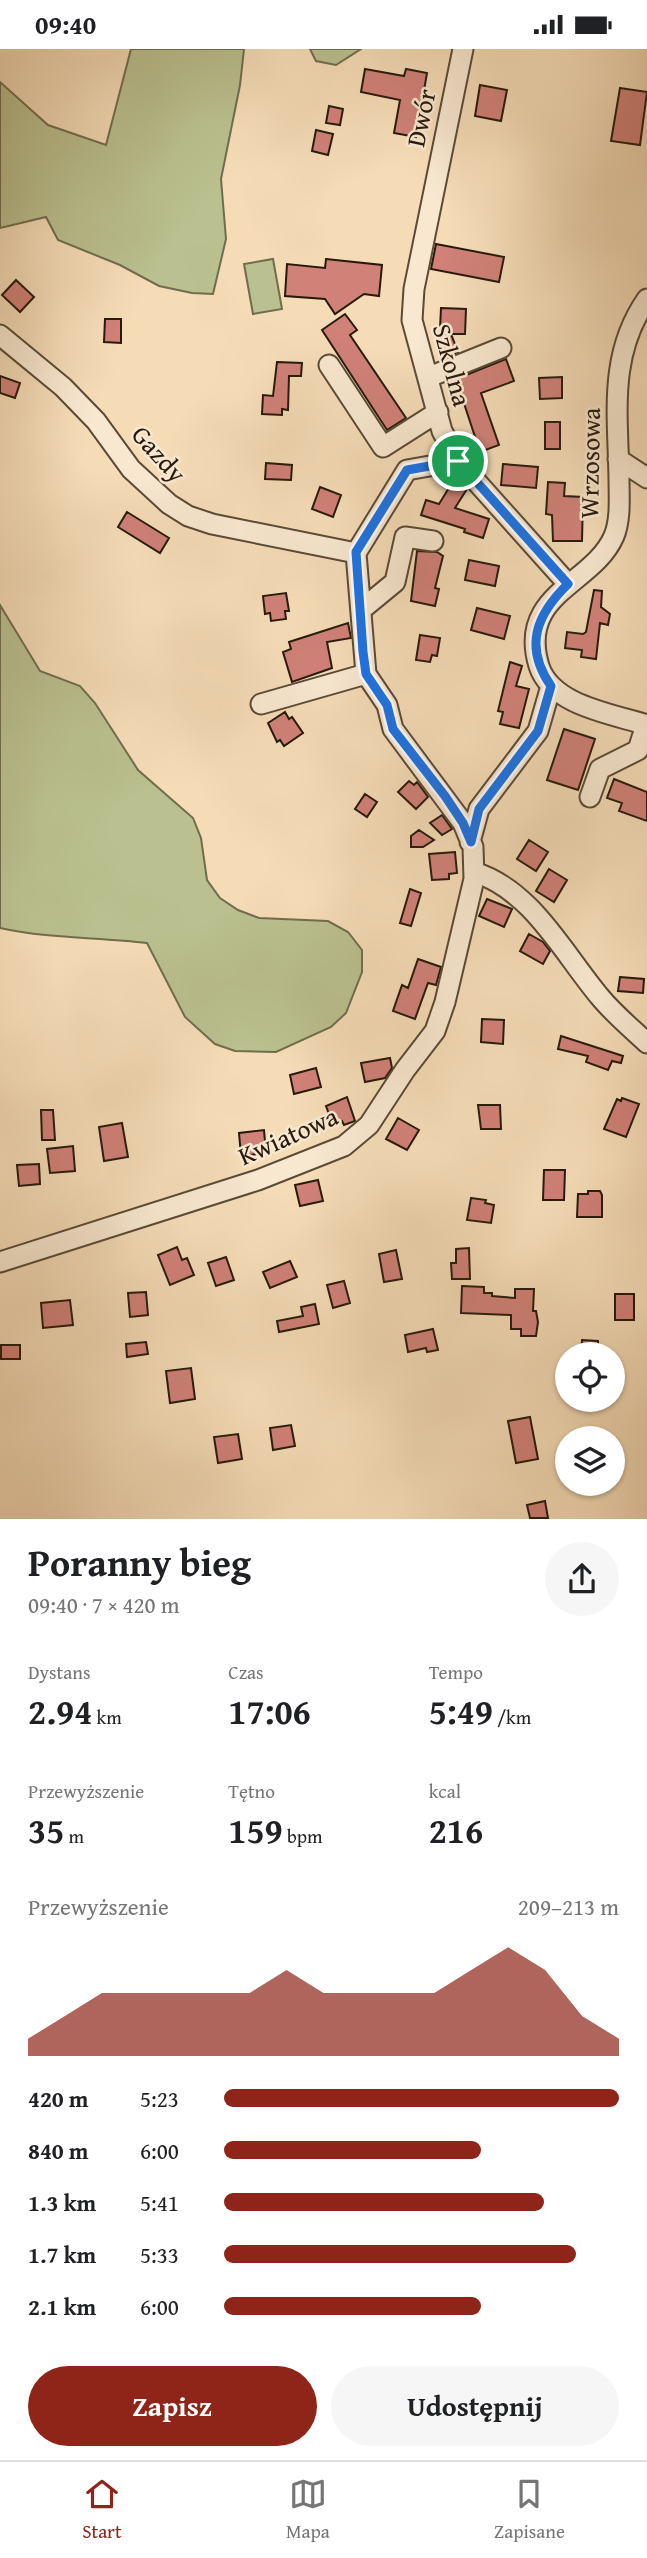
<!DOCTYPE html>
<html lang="pl">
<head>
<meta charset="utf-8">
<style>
  :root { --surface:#fff; --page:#f6f6f6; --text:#202124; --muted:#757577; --line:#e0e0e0; --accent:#8f2418 }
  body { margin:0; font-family:"Gentium Book Plus",serif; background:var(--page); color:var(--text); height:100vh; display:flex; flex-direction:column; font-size:26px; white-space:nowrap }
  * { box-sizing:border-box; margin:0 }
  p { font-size:23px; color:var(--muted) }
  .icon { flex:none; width:38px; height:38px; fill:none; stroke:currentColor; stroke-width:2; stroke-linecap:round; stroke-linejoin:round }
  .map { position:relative; height:1470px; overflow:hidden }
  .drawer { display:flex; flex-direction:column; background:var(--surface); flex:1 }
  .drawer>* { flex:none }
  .controls { position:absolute; left:555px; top:1293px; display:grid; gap:14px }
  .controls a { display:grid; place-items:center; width:70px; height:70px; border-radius:50%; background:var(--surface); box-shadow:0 2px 5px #0004; font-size:35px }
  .pin { position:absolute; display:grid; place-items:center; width:60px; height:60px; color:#fff; margin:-30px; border:4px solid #fff; border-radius:50%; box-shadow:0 2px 7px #0007 }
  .round { display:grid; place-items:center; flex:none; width:74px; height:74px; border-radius:37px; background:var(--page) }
  .head { display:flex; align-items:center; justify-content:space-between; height:119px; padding:0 28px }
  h1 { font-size:38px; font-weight:800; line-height:52px }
  .metrics { display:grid; grid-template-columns:repeat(3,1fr); gap:10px; height:119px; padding:7px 28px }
  .metrics div { display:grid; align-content:center }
  .metrics b { font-size:35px; font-weight:800 }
  .metrics small { font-size:19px; font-weight:400 }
  .metrics p { font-size:19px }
  .chart { height:196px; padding:14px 28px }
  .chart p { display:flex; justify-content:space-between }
  .chart svg { width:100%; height:126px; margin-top:7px; fill:var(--accent); opacity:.7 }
  .action { display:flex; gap:14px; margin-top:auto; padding:14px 28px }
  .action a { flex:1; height:80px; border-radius:42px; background:var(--accent); color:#fff; font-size:28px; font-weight:800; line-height:80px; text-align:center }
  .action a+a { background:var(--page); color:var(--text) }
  ul { padding:0 28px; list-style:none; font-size:23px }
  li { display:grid; grid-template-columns:112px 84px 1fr; align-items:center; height:52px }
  li i { height:18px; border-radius:9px; background:var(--accent) }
  .status { display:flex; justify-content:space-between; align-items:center; height:49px; padding:0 35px; background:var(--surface); direction:ltr }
  .status svg { height:19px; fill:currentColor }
  .tabs { display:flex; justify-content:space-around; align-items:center; height:98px; border-top:2px solid var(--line); background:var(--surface); font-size:19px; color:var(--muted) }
  .tabs a { display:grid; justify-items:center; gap:4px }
  .tabs .selected { color:var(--accent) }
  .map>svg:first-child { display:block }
</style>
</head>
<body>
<div class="status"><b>09:40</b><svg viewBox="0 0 49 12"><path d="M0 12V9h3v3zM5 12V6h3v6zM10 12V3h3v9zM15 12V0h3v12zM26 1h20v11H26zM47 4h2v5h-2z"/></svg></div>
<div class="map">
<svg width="647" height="1470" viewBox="0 0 647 1470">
  <rect width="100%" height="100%" fill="#f5dcb7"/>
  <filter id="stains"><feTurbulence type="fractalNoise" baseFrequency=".00286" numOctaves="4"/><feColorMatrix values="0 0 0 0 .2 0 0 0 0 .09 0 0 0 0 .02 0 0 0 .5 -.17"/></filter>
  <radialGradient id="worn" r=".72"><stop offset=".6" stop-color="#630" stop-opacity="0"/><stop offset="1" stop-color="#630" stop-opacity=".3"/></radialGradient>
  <path fill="#bac08f" stroke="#706d4e" stroke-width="2" d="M 131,0 L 244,0 L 240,36 L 221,130 L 226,190 L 213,245 L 192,244 L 159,237 L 120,216 L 58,191 L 46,168 L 0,179 L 0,33 L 48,76 L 106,96 Z
    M 310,0 L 361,0 L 336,16 L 316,12 Z
    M 273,210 L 282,260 L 253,265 L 244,215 Z
    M 0,556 L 40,622 L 80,637 L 95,654 L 138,721 L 193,769 L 201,789 L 207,831 L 220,849 L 238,861 L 259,869 L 328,872 L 348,883 L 362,901 L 362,923 L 346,964 L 331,978 L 276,1003 L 235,1002 L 215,995 L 185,968 L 147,894 C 98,888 49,890 0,879 Z"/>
  <path fill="#d08178" stroke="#271a0c" stroke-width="2" d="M 365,20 L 404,27 L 406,20 L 427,24 L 416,88 L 394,84 L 400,51 L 361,43 Z
    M 480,36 L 507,41 L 501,72 L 475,67 Z
    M 620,39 L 647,43 L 640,96 L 611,92 Z
    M 329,57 L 343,60 L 340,76 L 326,74 Z
    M 316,81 L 333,85 L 328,106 L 312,102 Z
    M 436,195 L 504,208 L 499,233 L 431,220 Z
    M 326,210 L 382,216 L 379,247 L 364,245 L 335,265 L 325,250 L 285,247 L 287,215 L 325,219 Z
    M 16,231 L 34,248 L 20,263 L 2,246 Z
    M 441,259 L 466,260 L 465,285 L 451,285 L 458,303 L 443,309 L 439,301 Z
    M 345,265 L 357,281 L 350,286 L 406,369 L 387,381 L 322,281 Z
    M 105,270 L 121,270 L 121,294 L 104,293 Z
    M 506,310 L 514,332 L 481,344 L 499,396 L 480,403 L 456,330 Z
    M 277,313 L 302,314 L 301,327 L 289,327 L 288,361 L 282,360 L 282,366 L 262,365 L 263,346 L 273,347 Z
    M 0,327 L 20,334 L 15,349 L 0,344 Z
    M 562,328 L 562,349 L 540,350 L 539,329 Z
    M 545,373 L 560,373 L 560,400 L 545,400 Z
    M 266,414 L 292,416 L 291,431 L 265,430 Z
    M 503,415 L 538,418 L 536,439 L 501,436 Z
    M 455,429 L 467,440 L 455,459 L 489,470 L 483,489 L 464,483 L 465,480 L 421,466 L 426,451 L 439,455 Z
    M 548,433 L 565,434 L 564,447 L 583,448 L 582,492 L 553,492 L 552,466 L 546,465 Z
    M 320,438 L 341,446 L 333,468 L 312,460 Z
    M 127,463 L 169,489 L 160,504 L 118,478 Z
    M 417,502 L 437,503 L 443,507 L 435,539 L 439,540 L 435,557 L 411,552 Z
    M 469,511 L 499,517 L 495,537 L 465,531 Z
    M 594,541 L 602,542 L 601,558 L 610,565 L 608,576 L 600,574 L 596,610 L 581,608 L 582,601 L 565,599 L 567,583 L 583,585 L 586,583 Z
    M 286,544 L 289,562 L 285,562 L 286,570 L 271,572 L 270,564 L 265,565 L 263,547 Z
    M 477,559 L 510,567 L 504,590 L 471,581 Z
    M 348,574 L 351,589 L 327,593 L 332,619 L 292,633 L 283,603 L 291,600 L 289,593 Z
    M 420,586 L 440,589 L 437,607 L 432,606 L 430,613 L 416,611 Z
    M 510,613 L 522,617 L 516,637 L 529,640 L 519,679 L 500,675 L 503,663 L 498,662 Z
    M 285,663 L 289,670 L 292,668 L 303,684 L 284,697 L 280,691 L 277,693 L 268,674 Z
    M 564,680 L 595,690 L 578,741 L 547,731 Z
    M 614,730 L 647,743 L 647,772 L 619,762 L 622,754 L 607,749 Z
    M 409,732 L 414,736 L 417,733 L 428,748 L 416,760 L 398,743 Z
    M 365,745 L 377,753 L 367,768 L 355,760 Z
    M 442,766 L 452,780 L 442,786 L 430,774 Z
    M 419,781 L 434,791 L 423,798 L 411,798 L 411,787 Z
    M 529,791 L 548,803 L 536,822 L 517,810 Z
    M 455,803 L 457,824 L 449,825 L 449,830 L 432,831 L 429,805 Z
    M 549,820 L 567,831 L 554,853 L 536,842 Z
    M 410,840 L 421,844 L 411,877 L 400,874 Z
    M 487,850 L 512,860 L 504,878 L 479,867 Z
    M 529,885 L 543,893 L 550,902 L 543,915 L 520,902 Z
    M 418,910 L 441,918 L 436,936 L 428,934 L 415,970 L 393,962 L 402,936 L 408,939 Z
    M 620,928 L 644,930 L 643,944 L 618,942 Z
    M 482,970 L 504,971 L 503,995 L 481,993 Z
    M 561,987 L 623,1007 L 621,1014 L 612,1012 L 608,1021 L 586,1013 L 588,1007 L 558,1000 Z
    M 390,1009 L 392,1019 L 385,1029 L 365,1033 L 361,1014 Z
    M 316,1019 L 321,1038 L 294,1045 L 290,1026 Z
    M 347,1048 L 355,1072 L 344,1076 L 342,1072 L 333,1076 L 326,1057 Z
    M 622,1049 L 639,1055 L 626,1088 L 604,1080 L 617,1050 L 621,1052 Z
    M 478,1056 L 500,1056 L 501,1080 L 481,1080 Z
    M 41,1061 L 53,1061 L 55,1091 L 42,1091 Z
    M 398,1069 L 419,1081 L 407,1101 L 386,1090 Z
    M 122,1074 L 128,1108 L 104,1112 L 99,1078 Z
    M 264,1081 L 266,1104 L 241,1107 L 239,1084 Z
    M 73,1097 L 75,1122 L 50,1124 L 47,1100 Z
    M 39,1115 L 40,1135 L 19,1137 L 17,1116 Z
    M 544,1121 L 565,1121 L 564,1151 L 543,1151 Z
    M 318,1131 L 323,1152 L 300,1157 L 295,1136 Z
    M 588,1142 L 600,1142 L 602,1146 L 602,1168 L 577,1168 L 578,1145 L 588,1145 Z
    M 471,1149 L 486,1151 L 485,1154 L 494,1156 L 491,1174 L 467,1171 Z
    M 177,1198 L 182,1211 L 187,1209 L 194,1226 L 170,1236 L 158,1206 Z
    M 469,1199 L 470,1230 L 452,1230 L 451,1214 L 456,1214 L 456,1200 Z
    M 396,1201 L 402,1230 L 384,1233 L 379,1205 Z
    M 226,1208 L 234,1231 L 216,1237 L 208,1214 Z
    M 290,1212 L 297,1228 L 270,1239 L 263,1223 Z
    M 344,1232 L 350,1254 L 333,1259 L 327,1236 Z
    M 462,1237 L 484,1238 L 484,1244 L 492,1244 L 492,1247 L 515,1249 L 515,1240 L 534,1240 L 533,1262 L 536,1262 L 538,1273 L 536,1287 L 521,1287 L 521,1280 L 511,1280 L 511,1266 L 461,1264 Z
    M 146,1243 L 148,1266 L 130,1268 L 128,1244 Z
    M 615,1245 L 634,1245 L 634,1271 L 615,1271 Z
    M 70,1251 L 73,1276 L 43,1279 L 41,1254 Z
    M 315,1255 L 319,1275 L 279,1283 L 277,1272 L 303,1267 L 301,1258 Z
    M 433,1280 L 438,1301 L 427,1303 L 426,1299 L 408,1303 L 405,1286 Z
    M 582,1291 L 598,1292 L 598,1306 L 581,1306 Z
    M 146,1293 L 148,1305 L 127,1308 L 126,1295 Z
    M 1,1296 L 20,1296 L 20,1310 L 1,1310 Z
    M 191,1319 L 195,1350 L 170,1354 L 166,1322 Z
    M 530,1368 L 538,1410 L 516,1414 L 508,1372 Z
    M 291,1376 L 295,1397 L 273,1401 L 270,1379 Z
    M 238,1385 L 242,1410 L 218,1414 L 214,1388 Z
    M 545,1452 L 548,1469 L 530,1469 L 527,1456 Z"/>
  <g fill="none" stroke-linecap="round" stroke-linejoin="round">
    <defs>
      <path id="minor" d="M 463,0 L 414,240 L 412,271 L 442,382 L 458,412 L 568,535
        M 647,250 C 608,306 618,365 619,430 C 619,448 621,470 614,487 C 593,536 517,544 539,617 C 552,657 613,665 647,676
        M 0,286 L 63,338 L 96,372 L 131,420 L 169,455 L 188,467 L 212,475 L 356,504
        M 329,316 L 383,398 L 438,363
        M 429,328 L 501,299
        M 618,410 L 647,429
        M 361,561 L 395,533 L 405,488 L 433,492
        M 261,655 L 366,625
        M 590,748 L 600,720 L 638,701 L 646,676
        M 470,793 L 479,760 L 538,682 L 551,637
        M 474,823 C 532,841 563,904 600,948 C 614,965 631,979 647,994
        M 0,1213 L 258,1131 L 344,1097 L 369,1076 L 405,1021 L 435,982 L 445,953 L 474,830 L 473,798 L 463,774 L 393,680 L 387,656 L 366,625 L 356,504 L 407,421 L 458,412"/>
    </defs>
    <use href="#minor" stroke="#5a4a37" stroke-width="23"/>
    <use href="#minor" stroke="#f8e8d0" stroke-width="19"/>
  </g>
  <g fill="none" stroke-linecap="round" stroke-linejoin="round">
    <defs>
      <path id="route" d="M 458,412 L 568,535 C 537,565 523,597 551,637 L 538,682 L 479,760 L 471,793 L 463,774 L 445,747 L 393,680 L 387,656 L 366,625 L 363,603 L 356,503 L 407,421 Z"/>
    </defs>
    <use href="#route" stroke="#fff" stroke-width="14"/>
    <use href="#route" stroke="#1a73e8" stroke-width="9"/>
  </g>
  <g text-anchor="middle" stroke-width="5" stroke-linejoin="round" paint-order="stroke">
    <g font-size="26" fill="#271a0c" stroke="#f8e8d0">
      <text transform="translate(421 69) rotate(-78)" y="9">Dwór</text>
      <text transform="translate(452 316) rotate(75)" y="9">Szkolna</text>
      <text transform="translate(159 405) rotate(48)" y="9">Gazdy</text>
      <text transform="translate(590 414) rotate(-89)" y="9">Wrzosowa</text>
      <text transform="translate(288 1087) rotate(-24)" y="9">Kwiatowa</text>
    </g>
  </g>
  <rect width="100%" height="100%" filter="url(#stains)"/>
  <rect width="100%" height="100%" fill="url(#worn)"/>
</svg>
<div class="controls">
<a><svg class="icon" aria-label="locate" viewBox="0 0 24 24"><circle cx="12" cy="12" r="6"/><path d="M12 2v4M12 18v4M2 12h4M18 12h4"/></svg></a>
<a><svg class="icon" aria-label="layers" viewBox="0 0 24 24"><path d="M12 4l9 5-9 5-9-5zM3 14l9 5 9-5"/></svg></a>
</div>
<div class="pin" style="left:458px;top:412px;background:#1e9e55"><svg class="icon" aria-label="arrive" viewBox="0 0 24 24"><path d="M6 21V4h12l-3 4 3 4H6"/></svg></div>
</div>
<section class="drawer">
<div class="head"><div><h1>Poranny bieg</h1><p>09:40 · 7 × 420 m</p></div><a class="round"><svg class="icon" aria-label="share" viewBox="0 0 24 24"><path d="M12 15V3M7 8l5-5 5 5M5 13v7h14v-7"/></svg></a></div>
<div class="metrics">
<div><p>Dystans</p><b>2.94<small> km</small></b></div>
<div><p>Czas</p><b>17:06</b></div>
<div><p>Tempo</p><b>5:49<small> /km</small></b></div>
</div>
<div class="metrics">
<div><p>Przewyższenie</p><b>35<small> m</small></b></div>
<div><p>Tętno</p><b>159<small> bpm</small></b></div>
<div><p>kcal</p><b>216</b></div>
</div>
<div class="chart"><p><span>Przewyższenie</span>209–213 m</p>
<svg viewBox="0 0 160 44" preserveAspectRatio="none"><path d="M0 44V38L10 30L20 22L30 22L40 22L50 22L60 22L70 14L80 22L90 22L100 22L110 22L120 14L130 6L140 14L150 30L160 38V44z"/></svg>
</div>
<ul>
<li><b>420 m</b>5:23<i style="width:100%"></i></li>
<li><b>840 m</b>6:00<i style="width:65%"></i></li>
<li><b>1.3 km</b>5:41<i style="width:81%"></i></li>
<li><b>1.7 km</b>5:33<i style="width:89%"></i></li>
<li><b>2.1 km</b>6:00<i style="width:65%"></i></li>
</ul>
<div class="action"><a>Zapisz</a><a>Udostępnij</a></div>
</section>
<nav class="tabs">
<a class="selected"><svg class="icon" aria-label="home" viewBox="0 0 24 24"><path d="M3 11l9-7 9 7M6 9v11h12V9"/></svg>Start</a>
<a><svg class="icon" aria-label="map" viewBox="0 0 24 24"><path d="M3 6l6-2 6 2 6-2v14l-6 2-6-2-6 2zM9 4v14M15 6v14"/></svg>Mapa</a>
<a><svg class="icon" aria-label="saved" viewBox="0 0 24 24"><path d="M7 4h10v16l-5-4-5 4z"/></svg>Zapisane</a>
</nav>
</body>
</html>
